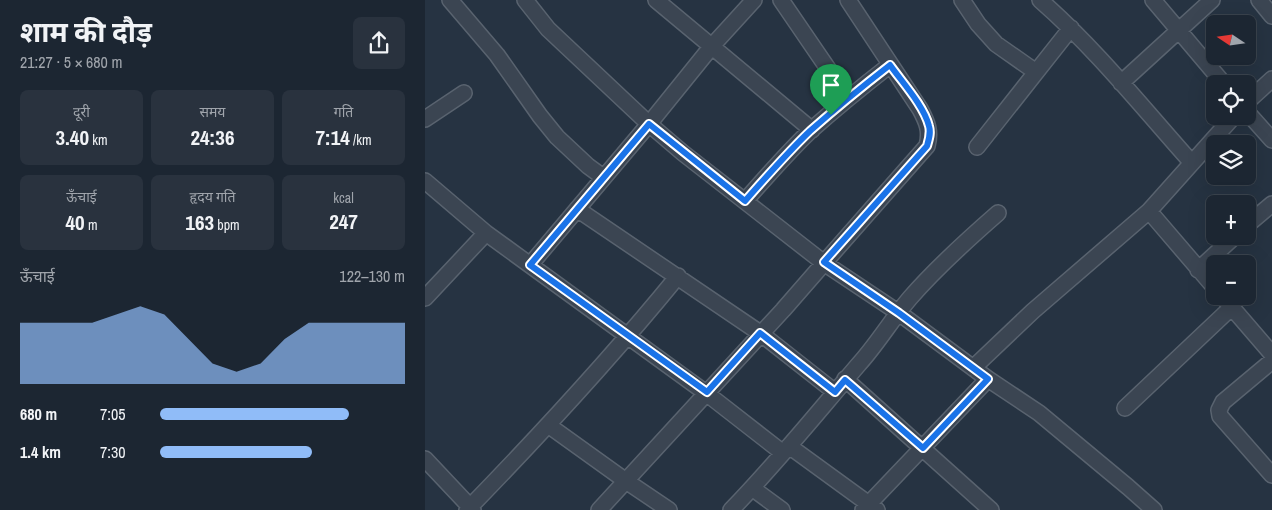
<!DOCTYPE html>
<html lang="hi">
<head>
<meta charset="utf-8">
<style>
  :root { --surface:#1c2632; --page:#29323e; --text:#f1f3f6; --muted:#a0a5ac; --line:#3a434d; --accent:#90bcf8 }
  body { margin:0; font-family:"Archivo Narrow","Noto Sans Devanagari",sans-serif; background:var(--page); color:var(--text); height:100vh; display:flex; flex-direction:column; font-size:19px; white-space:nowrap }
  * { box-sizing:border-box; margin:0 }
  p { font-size:16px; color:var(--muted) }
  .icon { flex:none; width:28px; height:28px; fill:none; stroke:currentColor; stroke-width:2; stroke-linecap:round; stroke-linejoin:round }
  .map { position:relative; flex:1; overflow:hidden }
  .sheet { display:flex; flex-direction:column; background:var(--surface); width:425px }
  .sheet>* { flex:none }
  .needle { width:32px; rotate:283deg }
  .buttons { position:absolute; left:781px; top:15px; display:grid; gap:10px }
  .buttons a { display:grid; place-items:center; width:50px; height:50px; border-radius:8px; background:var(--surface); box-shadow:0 5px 20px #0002,0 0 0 1px var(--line); font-size:25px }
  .pin { position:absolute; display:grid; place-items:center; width:42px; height:42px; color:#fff; margin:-51px -21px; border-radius:50% 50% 50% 0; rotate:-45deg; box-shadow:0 0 5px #0007 }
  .pin .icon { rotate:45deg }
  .round { display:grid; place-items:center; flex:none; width:52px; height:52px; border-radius:8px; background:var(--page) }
  .headline { display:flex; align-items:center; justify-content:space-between; height:85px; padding:0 20px }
  h1 { font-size:28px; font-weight:700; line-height:38px }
  .figures { display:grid; grid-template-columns:repeat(3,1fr); gap:8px; height:85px; padding:5px 20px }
  .figures div { display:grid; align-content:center; border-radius:8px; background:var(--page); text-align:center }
  .figures b { font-size:21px; font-weight:700 }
  .figures small { font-size:14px; font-weight:400 }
  .figures p { font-size:14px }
  .chart { height:140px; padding:10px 20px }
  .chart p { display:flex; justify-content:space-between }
  .chart svg { width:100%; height:90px; margin-top:5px; fill:var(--accent); opacity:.7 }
  ul { padding:0 20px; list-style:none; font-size:16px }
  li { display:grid; grid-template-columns:80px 60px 1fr; align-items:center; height:38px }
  li i { height:12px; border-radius:6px; background:var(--accent) }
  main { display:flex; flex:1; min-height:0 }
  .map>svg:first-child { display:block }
</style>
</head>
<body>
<main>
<section class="sheet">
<div class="headline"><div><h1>शाम की दौड़</h1><p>21:27 · 5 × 680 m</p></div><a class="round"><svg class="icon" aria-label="share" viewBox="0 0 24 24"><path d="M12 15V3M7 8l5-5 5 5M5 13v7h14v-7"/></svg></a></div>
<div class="figures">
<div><p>दूरी</p><b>3.40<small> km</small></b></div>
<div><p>समय</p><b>24:36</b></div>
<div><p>गति</p><b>7:14<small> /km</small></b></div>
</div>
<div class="figures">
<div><p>ऊँचाई</p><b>40<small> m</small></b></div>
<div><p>हृदय गति</p><b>163<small> bpm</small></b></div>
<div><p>kcal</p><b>247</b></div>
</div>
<div class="chart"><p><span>ऊँचाई</span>122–130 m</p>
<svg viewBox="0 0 160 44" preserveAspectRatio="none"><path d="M0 44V14L10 14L20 14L30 14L40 10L50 6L60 10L70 22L80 34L90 38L100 34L110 22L120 14L130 14L140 14L150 14L160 14V44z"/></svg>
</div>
<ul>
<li><b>680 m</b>7:05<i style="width:77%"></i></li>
<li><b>1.4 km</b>7:30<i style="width:62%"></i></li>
</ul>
</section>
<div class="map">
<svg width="847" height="510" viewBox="0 0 847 510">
  <rect width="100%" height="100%" fill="#263342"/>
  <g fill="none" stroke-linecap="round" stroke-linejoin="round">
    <defs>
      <path id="street" d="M 25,0 L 72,55 L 115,116 L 132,137 L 163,166 L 178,177
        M 100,0 L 123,29 L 224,124 L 258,153 L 399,263 L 502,146 C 506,131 502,122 495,109 L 423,0
        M 231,0 L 387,130
        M 356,0 L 423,98
        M 537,0 L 553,24 L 571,44 L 611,72
        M 615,0 C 671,49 717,107 767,163
        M 728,0 L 799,84
        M 834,0 L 847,16
        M 696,83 L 787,0
        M 822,102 L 847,79
        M 822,112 L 847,140
        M 0,119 L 39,93
        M 552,147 L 646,28
        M 0,181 L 61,233 L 281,393 L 358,453
        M 320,201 C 341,177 362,153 385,131 C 411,108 438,86 465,65
        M 152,209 L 335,333 L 410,392
        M 724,211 L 790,288
        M 822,225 L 847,204
        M 105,265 L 224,124 L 287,46 L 329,0
        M 773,270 L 810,236
        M 797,296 L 847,354
        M 0,298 L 61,233
        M 847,361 L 798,402 L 794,410 L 795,416 L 847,475
        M 548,368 L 608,311 L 724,211 L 809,116
        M 420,379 L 566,510
        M 563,379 L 614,413 L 703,487 L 729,510
        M 700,408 L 807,307
        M 123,425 L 201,481 L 244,510
        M 364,446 L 452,510
        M 0,459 L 48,510
        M 327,488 L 357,510
        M 42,510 C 115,435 186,358 253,276
        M 174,510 L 358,310 L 399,263 L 474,313 L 563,379 L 438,510
        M 306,510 C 351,464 392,413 434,364 C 453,343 467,319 485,298 C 512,267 542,240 573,213"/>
    </defs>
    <use href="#street" stroke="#59636f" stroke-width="18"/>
    <use href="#street" stroke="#3b4552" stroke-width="15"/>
  </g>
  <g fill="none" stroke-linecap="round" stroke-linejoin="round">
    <defs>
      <path id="route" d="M 465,65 C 477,82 499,106 504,126 C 506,133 504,139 502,146 L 399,262 L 474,313 L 563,379 L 498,448 L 420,380 L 410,392 L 335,333 L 282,392 L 105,265 L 224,124 L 320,201 C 341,177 362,153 385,131 C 411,108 438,86 465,65 Z"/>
    </defs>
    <use href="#route" stroke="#fff" stroke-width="10"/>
    <use href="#route" stroke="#1a73e8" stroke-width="6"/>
  </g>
</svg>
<div class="buttons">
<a><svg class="needle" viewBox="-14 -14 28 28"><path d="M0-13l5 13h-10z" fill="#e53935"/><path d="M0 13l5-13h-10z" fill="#a0a5ac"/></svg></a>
<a><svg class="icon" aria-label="locate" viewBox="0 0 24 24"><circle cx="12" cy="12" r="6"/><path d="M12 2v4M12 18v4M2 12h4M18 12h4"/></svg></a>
<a><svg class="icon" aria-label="layers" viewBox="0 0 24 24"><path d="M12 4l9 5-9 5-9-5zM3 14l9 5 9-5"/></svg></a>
<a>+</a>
<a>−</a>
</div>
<div class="pin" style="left:406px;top:115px;background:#1e9e55"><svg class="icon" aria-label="arrive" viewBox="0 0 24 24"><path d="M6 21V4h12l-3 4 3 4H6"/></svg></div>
</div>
</main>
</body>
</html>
